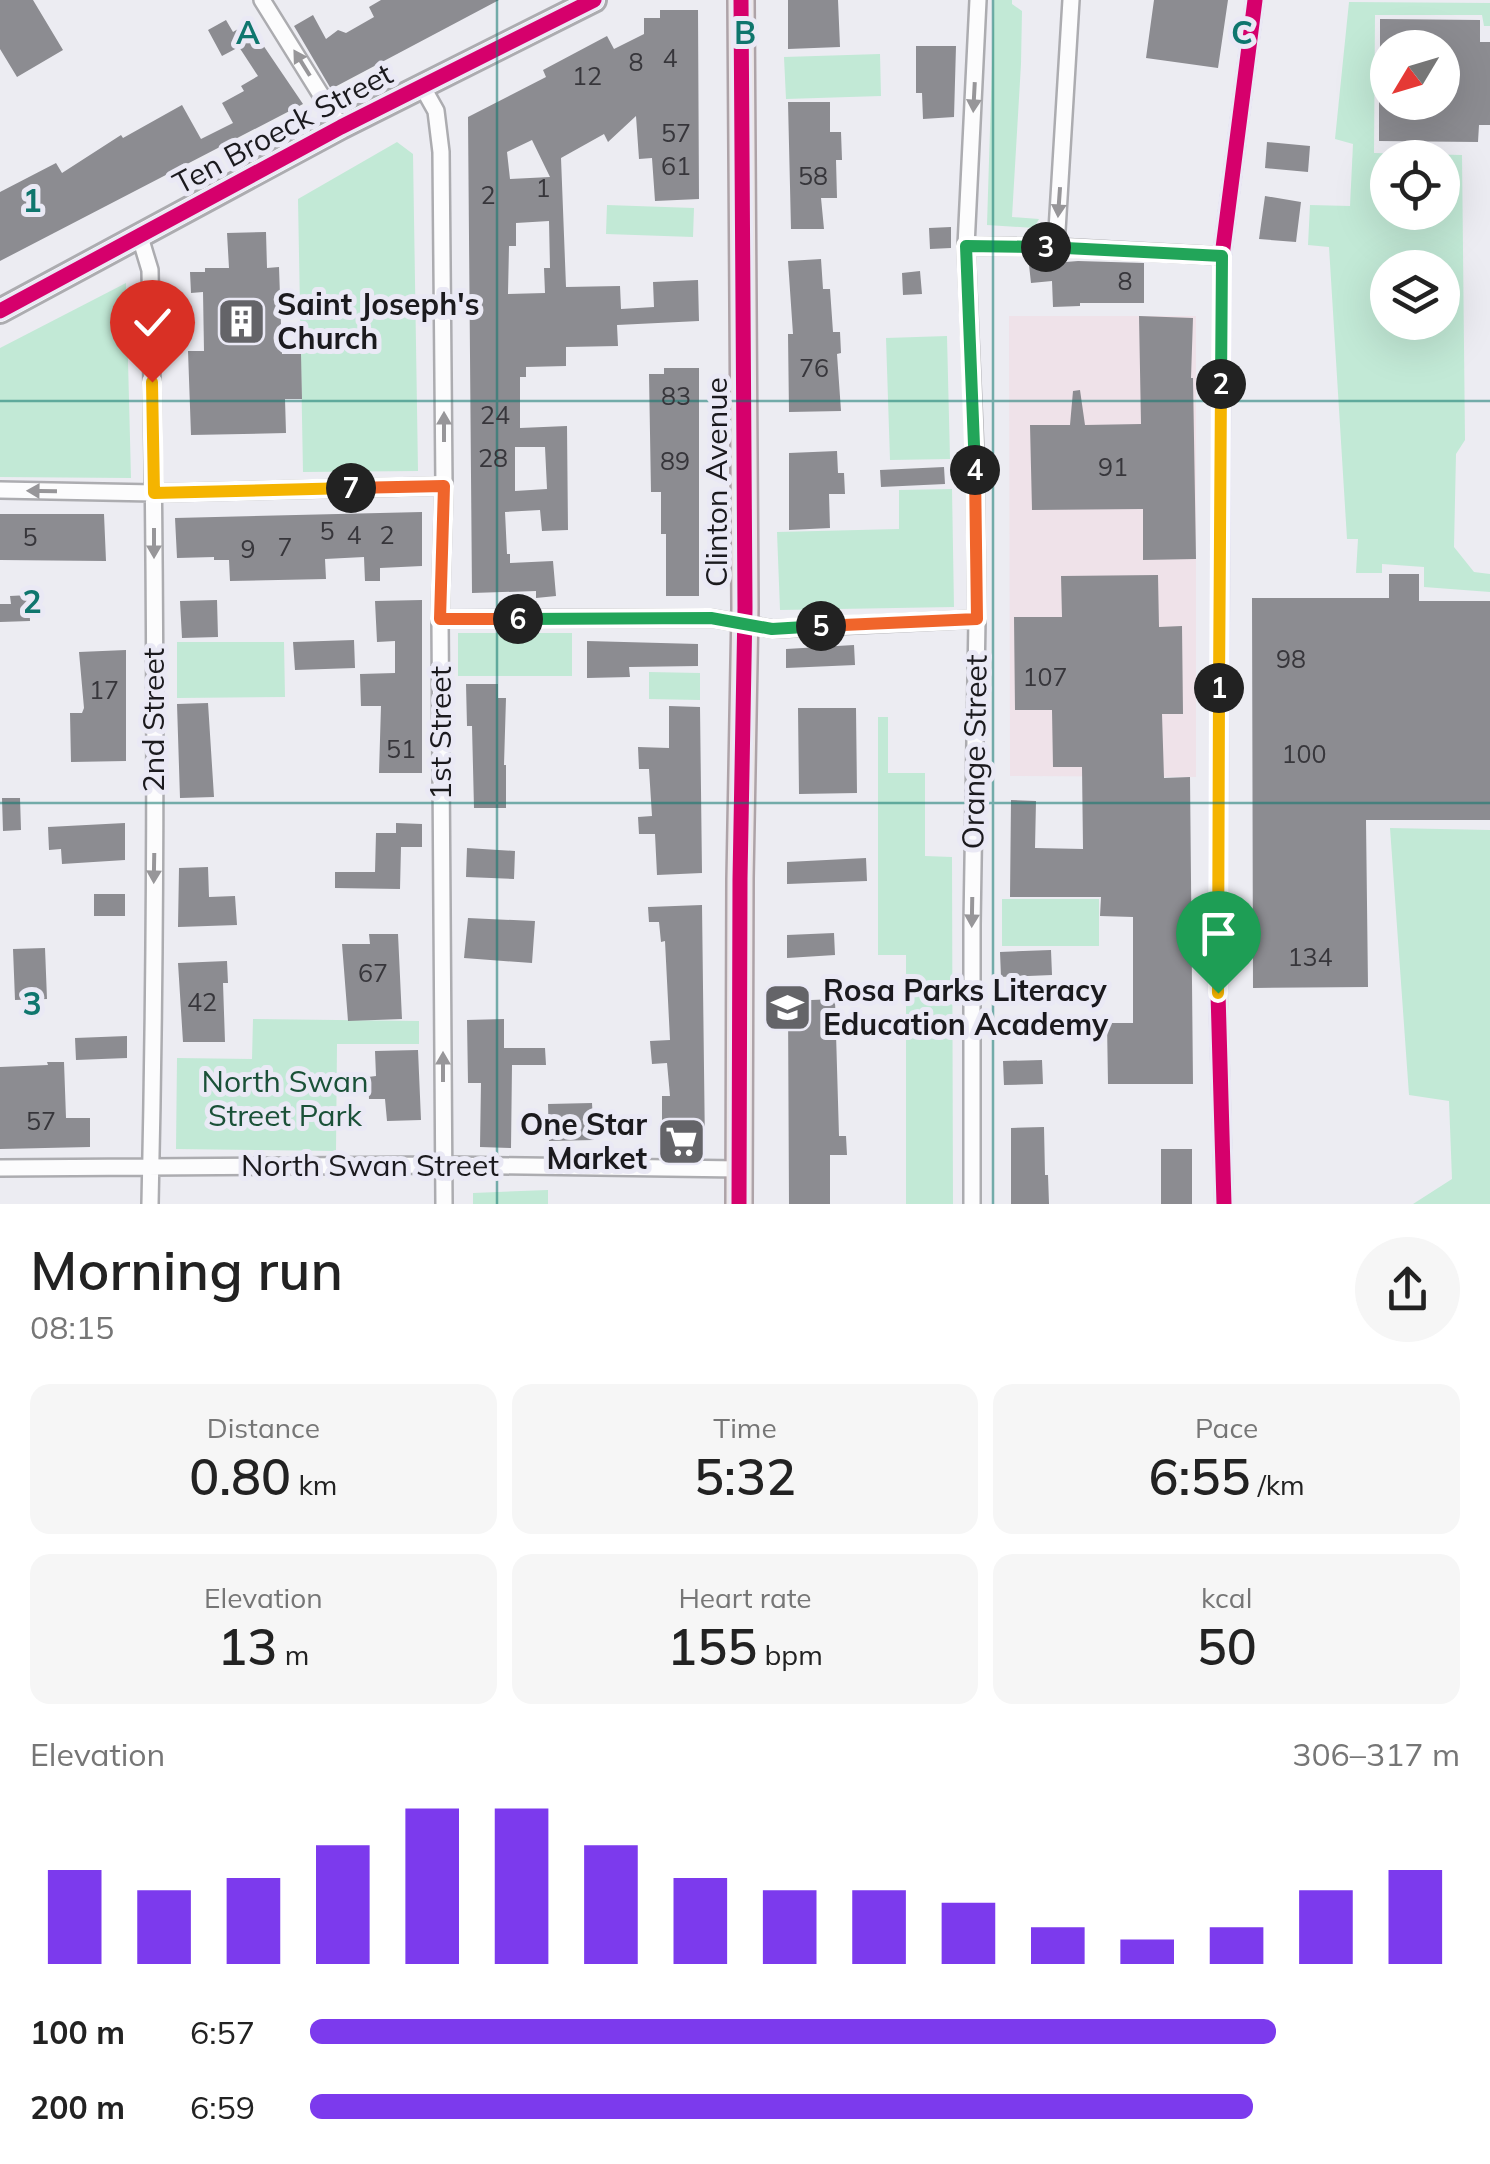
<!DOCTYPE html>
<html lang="en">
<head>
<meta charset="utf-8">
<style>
  :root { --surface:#fff; --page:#f6f6f6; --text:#222; --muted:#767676; --accent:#7c3aed }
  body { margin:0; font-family:Mulish,sans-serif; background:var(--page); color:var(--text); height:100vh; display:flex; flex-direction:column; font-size:38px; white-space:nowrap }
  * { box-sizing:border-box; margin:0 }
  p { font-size:32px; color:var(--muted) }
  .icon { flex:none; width:55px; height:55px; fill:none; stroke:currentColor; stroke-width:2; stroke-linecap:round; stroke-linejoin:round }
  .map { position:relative; height:1204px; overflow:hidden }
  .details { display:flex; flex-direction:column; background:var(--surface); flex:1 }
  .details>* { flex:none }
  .needle { width:65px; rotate:232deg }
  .fabs { position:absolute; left:1370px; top:30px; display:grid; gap:20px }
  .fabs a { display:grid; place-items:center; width:90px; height:90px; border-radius:50%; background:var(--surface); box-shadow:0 10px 40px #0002; font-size:50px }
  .pin { position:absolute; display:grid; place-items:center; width:85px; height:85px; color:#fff; margin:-102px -42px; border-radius:50% 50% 50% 0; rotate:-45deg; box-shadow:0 0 10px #0007 }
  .pin .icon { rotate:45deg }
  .km { position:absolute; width:50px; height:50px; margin:-25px; border-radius:50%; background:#222; color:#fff; font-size:28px; line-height:50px; text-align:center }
  .round { display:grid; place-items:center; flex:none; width:105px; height:105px; border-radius:52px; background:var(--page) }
  .overview { display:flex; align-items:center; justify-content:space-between; height:170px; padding:0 30px }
  h1 { font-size:55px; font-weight:600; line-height:75px }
  .figures { display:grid; grid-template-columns:repeat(3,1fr); gap:15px; height:170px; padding:10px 30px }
  .figures div { display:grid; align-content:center; border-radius:20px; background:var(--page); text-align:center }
  .figures b { font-size:50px; font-weight:600 }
  .figures small { font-size:28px; font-weight:400 }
  .figures p { font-size:28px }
  .chart { height:280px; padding:20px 30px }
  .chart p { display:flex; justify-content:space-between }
  .chart svg { width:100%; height:180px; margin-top:10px; stroke:var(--accent); stroke-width:6 }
  ul { padding:0 30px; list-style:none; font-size:32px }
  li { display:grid; grid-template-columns:160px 120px 1fr; align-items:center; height:75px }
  li i { height:25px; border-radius:12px; background:var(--accent) }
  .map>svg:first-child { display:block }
</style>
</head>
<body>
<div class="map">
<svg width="1490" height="1204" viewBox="0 0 1490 1204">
  <rect width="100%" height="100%" fill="#ececf2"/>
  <path fill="#efe2e9" d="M 1009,316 L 1196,316 L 1196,777 L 1010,776 Z"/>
  <path fill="#c2e9d6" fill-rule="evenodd" d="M 994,0 L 1012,0 L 1012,4 L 1022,11 L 1021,64 L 1012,217 L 1039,219 L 1034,228 L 987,225 Z
    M 1349,2 L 1490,3 L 1490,26 L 1484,26 L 1482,15 L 1375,15 L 1374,153 L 1462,155 L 1465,440 L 1456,454 L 1454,547 L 1474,572 L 1490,574 L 1490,592 L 1424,587 L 1424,567 L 1382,564 L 1382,573 L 1356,573 L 1358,539 L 1347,539 L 1329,247 L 1308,245 L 1310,205 L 1350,206 L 1353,144 L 1335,139 ZM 1388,158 L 1442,158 L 1442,212 L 1388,212 ZM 1388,268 L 1442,268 L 1442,322 L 1388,322 Z
    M 880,54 L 881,96 L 786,99 L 784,57 Z
    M 397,142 L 413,154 L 418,471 L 303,472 L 298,199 Z
    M 607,205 L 694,208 L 693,237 L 606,234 Z
    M 126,283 L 131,478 L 0,477 L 0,348 Z
    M 947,336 L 950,459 L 890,460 L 886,338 Z
    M 952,489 L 954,607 L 780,610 L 777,532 L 899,529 L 899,490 Z
    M 458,633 L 572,633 L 572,676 L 458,676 Z
    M 177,642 L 284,642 L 285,697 L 177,698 Z
    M 649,672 L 700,673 L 700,700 L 649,699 Z
    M 878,717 L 888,717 L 888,773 L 925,773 L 925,856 L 952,857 L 953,1204 L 906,1204 L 906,955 L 878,955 Z
    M 1390,828 L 1490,830 L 1490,1204 L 1413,1204 L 1452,1179 L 1449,1101 L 1409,1095 Z
    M 1002,899 L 1099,899 L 1099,946 L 1002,946 Z
    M 253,1019 L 419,1021 L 419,1044 L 337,1044 L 336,1151 L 176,1149 L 177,1058 L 252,1059 Z
    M 548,1190 L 548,1204 L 473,1204 L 473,1193 Z"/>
  <path fill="#8c8c91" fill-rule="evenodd" d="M 0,0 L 33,0 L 63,50 L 17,77 L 0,49 Z
    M 381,0 L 499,0 L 331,89 L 294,26 L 313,15 L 326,39 L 338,30 L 346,33 L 374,17 L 369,7 Z
    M 788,0 L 838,0 L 840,47 L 788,49 Z
    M 1154,0 L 1228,0 L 1218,68 L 1146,58 Z
    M 660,10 L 698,10 L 699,199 L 655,201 L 652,158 L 639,159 L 636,116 L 608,142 L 604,134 L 561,158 L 566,287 L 620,286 L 621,309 L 654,307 L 653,282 L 698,280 L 699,321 L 617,325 L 618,346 L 566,347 L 566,366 L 526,367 L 526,377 L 520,377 L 520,428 L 567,426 L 568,530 L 542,531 L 540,510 L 505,512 L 507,554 L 510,554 L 510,563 L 553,561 L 556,596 L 536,598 L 536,591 L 472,593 L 468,117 L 546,77 L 543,70 L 607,36 L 614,49 L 644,34 L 644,18 L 660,18 ZM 532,140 L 550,177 L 510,179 L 507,152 ZM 549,221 L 550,268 L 544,268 L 545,293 L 508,294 L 509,246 L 516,246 L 516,223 ZM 515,447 L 545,447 L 547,489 L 515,491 Z
    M 1380,19 L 1480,20 L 1480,42 L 1490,42 L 1490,125 L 1479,125 L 1478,142 L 1379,141 L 1379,102 L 1442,102 L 1442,48 L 1380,48 Z
    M 226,20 L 233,32 L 248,23 L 303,104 L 0,261 L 0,192 L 56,163 L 62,173 L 121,135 L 123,138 L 182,105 L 201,139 L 233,123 L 222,103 L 244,91 L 241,86 L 258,76 L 239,47 L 222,56 L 208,30 Z
    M 916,46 L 956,46 L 954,117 L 923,119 L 922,93 L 916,93 Z
    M 788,102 L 830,102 L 830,132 L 841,132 L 842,160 L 836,160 L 837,198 L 821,198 L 824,229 L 791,229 Z
    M 1267,142 L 1310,146 L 1308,172 L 1265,168 Z
    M 1265,196 L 1301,202 L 1296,242 L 1259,239 Z
    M 951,227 L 951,248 L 930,249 L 929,228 Z
    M 266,232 L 267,268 L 279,267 L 282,354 L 301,354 L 302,399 L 285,399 L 286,433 L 191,435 L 188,351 L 204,351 L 203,292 L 191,293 L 190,272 L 205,272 L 205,268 L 229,268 L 227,233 Z
    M 821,259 L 823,289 L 830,289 L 833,332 L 840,332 L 841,353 L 837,354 L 841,411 L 789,412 L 788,334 L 793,334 L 788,261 Z
    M 1078,261 L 1144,263 L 1144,303 L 1080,303 L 1080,306 L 1053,307 L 1052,281 L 1031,283 L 1029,265 Z
    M 920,271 L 922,294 L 903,295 L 902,273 Z
    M 1139,316 L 1193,318 L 1191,378 L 1193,378 L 1196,559 L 1143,560 L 1143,509 L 1032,510 L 1030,425 L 1070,425 L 1073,391 L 1080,390 L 1085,425 L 1141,424 Z
    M 664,368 L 699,368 L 699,596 L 666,596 L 666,534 L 661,534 L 661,492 L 651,492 L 649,374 L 664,374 Z
    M 837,451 L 838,473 L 844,473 L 845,494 L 829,494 L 830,528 L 789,530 L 789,453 Z
    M 944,467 L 945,484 L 881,487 L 880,470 Z
    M 422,512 L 422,566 L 380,568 L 380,581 L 365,581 L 364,557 L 325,559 L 326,579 L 230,581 L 229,560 L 214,560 L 214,557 L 177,558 L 175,518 Z
    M 0,514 L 104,514 L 106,561 L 0,560 Z
    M 1389,574 L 1419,574 L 1419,601 L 1490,601 L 1490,820 L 1366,820 L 1368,987 L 1253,988 L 1252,598 L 1389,598 Z
    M 1158,575 L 1159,627 L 1182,626 L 1183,714 L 1162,714 L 1164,778 L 1190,777 L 1193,1084 L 1108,1084 L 1107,1023 L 1133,1023 L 1133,917 L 1100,916 L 1101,897 L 1010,897 L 1011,800 L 1036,801 L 1035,848 L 1083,849 L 1082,767 L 1053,767 L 1052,710 L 1015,710 L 1014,617 L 1062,617 L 1061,576 Z
    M 29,595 L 30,621 L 0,622 L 0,604 L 11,604 L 10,596 Z
    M 217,600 L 218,637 L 182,638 L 180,601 Z
    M 422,600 L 422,773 L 379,773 L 381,706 L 361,706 L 360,674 L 395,673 L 395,641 L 377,642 L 375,601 Z
    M 354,640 L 355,668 L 295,670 L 293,642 Z
    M 587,641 L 698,644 L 698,666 L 629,667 L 630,677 L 587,678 Z
    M 854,645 L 855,665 L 786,668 L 786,649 Z
    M 126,650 L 126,761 L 71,762 L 70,713 L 82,713 L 84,708 L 79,652 Z
    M 466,684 L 498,684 L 498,698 L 506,698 L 504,765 L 506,765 L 506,808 L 474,808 L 472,726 L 467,726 Z
    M 208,703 L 214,797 L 180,798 L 177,704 Z
    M 669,706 L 700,707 L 702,873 L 657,875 L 655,834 L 639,834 L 638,817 L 652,816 L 649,769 L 639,769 L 638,747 L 669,748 Z
    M 798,708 L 856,708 L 857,793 L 799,794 Z
    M 2,798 L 20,798 L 21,830 L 3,831 Z
    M 125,823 L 125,860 L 62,864 L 61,849 L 49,850 L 48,827 Z
    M 396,823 L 422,824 L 422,847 L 401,847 L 400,889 L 335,888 L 335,872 L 375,872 L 376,833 L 396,833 Z
    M 467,848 L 515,851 L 514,879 L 466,877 Z
    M 866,858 L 867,881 L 787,884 L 787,862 Z
    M 208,867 L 209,897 L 235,896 L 237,925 L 178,927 L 179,868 Z
    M 94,894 L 125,894 L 125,916 L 94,916 Z
    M 702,905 L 705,1149 L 662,1149 L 662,1096 L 670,1096 L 667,1063 L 652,1064 L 650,1041 L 670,1040 L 666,961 L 665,941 L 661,942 L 659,922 L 649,922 L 648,907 Z
    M 468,918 L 535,921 L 532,963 L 464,958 Z
    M 834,933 L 835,955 L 787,958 L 787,935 Z
    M 369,934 L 398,934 L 402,1019 L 348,1021 L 342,944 L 370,944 Z
    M 45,948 L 47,999 L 15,1000 L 13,949 Z
    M 1051,950 L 1052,975 L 1001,977 L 1000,952 Z
    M 227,961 L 228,983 L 223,983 L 225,1042 L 183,1042 L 178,963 Z
    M 835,999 L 839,1136 L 846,1136 L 847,1155 L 830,1155 L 830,1204 L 789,1204 L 788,1001 Z
    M 504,1019 L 504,1048 L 545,1048 L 546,1065 L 512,1065 L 511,1148 L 480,1147 L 481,1083 L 468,1083 L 467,1020 Z
    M 127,1036 L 127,1058 L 76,1060 L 75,1038 Z
    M 418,1050 L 421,1120 L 387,1121 L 385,1099 L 369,1099 L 368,1077 L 376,1076 L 375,1051 Z
    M 1042,1060 L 1043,1084 L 1004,1085 L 1003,1061 Z
    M 47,1062 L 64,1062 L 66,1118 L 90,1118 L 90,1147 L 0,1149 L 0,1067 L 48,1065 Z
    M 592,1103 L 594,1140 L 549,1141 L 548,1104 Z
    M 1044,1127 L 1045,1175 L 1048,1175 L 1049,1204 L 1011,1204 L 1011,1128 Z
    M 1161,1149 L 1192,1149 L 1192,1204 L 1161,1204 Z"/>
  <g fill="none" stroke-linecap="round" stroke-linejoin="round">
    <defs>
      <path id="street" d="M 262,0 L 341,127
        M 422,86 L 436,111 L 441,152 L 444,486 L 440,619 L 444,1204
        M 140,237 L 150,270 C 156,581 157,893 150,1204
        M 966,246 L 1056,247 L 1222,256
        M 1056,247 L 1071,0
        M 0,490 L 154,493 L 444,486
        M 440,619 L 711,618 L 773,629 L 977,619
        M 0,1168 L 444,1165 L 739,1169
        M 972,1204 L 972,925 L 977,619 L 975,452 L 966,246 L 978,0
        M 1224,1204 L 1218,993 L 1222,256 L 1255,0"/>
      <path id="secondary" d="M 0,311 L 341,127 L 594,0"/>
      <path id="primary" d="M 739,1204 L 740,879 L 745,608 L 741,0"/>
    </defs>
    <use href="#street" stroke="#acacb0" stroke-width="20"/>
    <use href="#secondary" stroke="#acacb0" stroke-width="28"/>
    <use href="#primary" stroke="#aea3a8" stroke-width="30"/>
    <use href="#street" stroke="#fcfcfd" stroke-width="15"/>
    <use href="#secondary" stroke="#fcfcfd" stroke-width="22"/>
    <use href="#primary" stroke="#ece6e8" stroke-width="25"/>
    <defs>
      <path id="cycleway" d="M 0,311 L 341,127 L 594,0
        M 739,1204 L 740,879 L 745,608 L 741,0
        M 1224,1204 L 1218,993 L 1222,256 L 1255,0"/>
    </defs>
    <use href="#cycleway" stroke="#eae9f5" stroke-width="21"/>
    <use href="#cycleway" stroke="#d6006c" stroke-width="15"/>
  </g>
  <defs><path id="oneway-solid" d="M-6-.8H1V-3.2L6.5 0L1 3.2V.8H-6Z" transform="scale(2.5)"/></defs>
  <g fill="#979699">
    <use href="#oneway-solid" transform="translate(302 63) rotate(-122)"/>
    <use href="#oneway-solid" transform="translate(974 97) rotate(93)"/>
    <use href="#oneway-solid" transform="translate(1059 202) rotate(94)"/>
    <use href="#oneway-solid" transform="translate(444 427) rotate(-90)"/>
    <use href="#oneway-solid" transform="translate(42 491) rotate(-179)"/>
    <use href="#oneway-solid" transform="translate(154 543) rotate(90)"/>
    <use href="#oneway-solid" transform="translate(154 868) rotate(91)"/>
    <use href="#oneway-solid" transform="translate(972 912) rotate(91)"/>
    <use href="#oneway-solid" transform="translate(443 1067) rotate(-90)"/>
  </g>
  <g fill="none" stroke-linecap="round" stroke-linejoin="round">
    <defs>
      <path id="split-1" d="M 1218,993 L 1219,688"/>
      <path id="split-2" d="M 1219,688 L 1221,384"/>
      <path id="split-3" d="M 1046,247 L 1222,256 L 1221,384"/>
      <path id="split-4" d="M 975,470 L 966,246 L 1046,247"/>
      <path id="split-5" d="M 821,626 L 977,619 L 975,470"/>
      <path id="split-6" d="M 518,619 L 711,618 L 772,629 L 821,626"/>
      <path id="split-7" d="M 351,488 L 444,486 L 440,619 L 518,619"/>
      <path id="split-8" d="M 152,382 L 154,493 L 351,488"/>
    </defs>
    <use href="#split-1" stroke="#fff" stroke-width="20"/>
    <use href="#split-2" stroke="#fff" stroke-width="20"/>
    <use href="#split-3" stroke="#fff" stroke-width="20"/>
    <use href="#split-4" stroke="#fff" stroke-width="20"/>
    <use href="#split-5" stroke="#fff" stroke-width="20"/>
    <use href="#split-6" stroke="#fff" stroke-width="20"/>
    <use href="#split-7" stroke="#fff" stroke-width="20"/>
    <use href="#split-8" stroke="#fff" stroke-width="20"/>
    <use href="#split-1" stroke="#f5b400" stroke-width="12"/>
    <use href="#split-2" stroke="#f5b400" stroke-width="12"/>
    <use href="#split-3" stroke="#22a559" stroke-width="12"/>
    <use href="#split-4" stroke="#22a559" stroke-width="12"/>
    <use href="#split-5" stroke="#f0652b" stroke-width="12"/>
    <use href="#split-6" stroke="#22a559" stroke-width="12"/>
    <use href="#split-7" stroke="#f0652b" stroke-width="12"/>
    <use href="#split-8" stroke="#f5b400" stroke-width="12"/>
  </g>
  <path fill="none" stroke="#0f766e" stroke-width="2.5" stroke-opacity="0.55" d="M 497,0 L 497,1204M 993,0 L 993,1204M 0,401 L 1490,401M 0,803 L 1490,803"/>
  <defs>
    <symbol id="building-square" viewBox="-11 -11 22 22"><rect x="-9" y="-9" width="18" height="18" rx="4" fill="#646468" stroke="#eae9f5"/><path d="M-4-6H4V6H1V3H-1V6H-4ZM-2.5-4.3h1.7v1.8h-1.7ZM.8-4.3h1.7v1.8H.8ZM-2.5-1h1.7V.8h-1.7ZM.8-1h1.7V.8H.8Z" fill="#fff"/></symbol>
    <symbol id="school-square" viewBox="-11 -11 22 22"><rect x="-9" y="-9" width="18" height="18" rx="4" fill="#646468" stroke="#eae9f5"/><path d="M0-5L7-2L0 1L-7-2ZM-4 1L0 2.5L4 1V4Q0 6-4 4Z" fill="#fff"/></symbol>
    <symbol id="supermarket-square" viewBox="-11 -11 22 22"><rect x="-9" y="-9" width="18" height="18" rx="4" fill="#646468" stroke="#eae9f5"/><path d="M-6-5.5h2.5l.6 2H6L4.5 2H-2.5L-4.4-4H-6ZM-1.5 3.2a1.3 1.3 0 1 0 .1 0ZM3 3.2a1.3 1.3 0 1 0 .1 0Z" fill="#fff"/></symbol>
  </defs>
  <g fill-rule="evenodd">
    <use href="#building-square" x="214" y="294" width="55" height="55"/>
    <use href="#school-square" x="760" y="980" width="55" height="55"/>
    <use href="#supermarket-square" x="654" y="1114" width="55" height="55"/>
  </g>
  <g text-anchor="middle" stroke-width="10" stroke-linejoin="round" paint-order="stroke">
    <g font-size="25" fill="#37363b">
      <text x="670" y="67">4</text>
      <text x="636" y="71">8</text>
      <text x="587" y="85">12</text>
      <text x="676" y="142">57</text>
      <text x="676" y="175">61</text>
      <text x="813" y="185">58</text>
      <text x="543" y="197">1</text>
      <text x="488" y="204">2</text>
      <text x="1125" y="290">8</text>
      <text x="814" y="377">76</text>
      <text x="676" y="405">83</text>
      <text x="495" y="424">24</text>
      <text x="493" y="467">28</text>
      <text x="675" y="470">89</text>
      <text x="1113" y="476">91</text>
      <text x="327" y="540">5</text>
      <text x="354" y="544">4</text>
      <text x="387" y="544">2</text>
      <text x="30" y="546">5</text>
      <text x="285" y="556">7</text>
      <text x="248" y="558">9</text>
      <text x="1291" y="668">98</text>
      <text x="1045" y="686">107</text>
      <text x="104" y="699">17</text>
      <text x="401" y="758">51</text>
      <text x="1304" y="763">100</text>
      <text x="1310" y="966">134</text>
      <text x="373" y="982">67</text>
      <text x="202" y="1011">42</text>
      <text x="41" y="1130">57</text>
    </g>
    <g font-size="30" fill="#1b1a1e" stroke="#eae9f5">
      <text transform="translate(283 129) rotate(-28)" y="10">Ten Broeck Street</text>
      <text transform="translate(717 482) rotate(-90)" y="10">Clinton Avenue</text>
      <text transform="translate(154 720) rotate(-90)" y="10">2nd Street</text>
      <text transform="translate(441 733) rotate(-90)" y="10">1st Street</text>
      <text transform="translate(975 752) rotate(-89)" y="10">Orange Street</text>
      <text x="370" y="1176">North Swan Street</text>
    </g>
    <g font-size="30" font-weight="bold" fill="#1b1a1e" stroke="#eae9f5" text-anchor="start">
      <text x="277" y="315">Saint Joseph's<tspan x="277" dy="34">Church</tspan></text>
      <text x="823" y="1001">Rosa Parks Literacy<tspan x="823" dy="34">Education Academy</tspan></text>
      <text x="647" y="1135" text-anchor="end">One Star<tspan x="647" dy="34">Market</tspan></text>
    </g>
    <g font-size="30" fill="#1a5138" stroke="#eae9f5">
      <text x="285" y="1092">North Swan<tspan x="285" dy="34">Street Park</tspan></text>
    </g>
  </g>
  <g font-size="32" text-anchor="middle" font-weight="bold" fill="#0f766e" stroke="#eae9f5" stroke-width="10" stroke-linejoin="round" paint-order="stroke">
    <text x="248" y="44">A</text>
    <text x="745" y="44">B</text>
    <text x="1242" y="44">C</text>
    <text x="32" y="212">1</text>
    <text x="32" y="613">2</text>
    <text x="32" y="1015">3</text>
  </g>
</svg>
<div class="fabs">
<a><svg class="needle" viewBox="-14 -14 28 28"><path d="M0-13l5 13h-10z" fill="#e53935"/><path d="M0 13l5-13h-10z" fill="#767676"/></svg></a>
<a><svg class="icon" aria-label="locate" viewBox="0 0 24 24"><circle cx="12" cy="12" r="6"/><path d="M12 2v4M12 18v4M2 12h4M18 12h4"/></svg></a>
<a><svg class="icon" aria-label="layers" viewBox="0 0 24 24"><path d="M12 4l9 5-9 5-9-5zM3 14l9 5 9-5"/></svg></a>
</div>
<div class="pin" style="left:1218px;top:993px;background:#1e9e55"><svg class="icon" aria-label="arrive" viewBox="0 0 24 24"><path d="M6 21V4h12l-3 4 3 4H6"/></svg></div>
<div class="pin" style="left:152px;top:382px;background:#d93025"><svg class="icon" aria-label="check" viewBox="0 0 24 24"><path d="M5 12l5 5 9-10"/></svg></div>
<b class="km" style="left:1219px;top:688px">1</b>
<b class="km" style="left:1221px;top:384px">2</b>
<b class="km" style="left:1046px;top:247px">3</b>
<b class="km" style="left:975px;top:470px">4</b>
<b class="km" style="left:821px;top:626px">5</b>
<b class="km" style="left:518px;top:619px">6</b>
<b class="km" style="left:351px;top:488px">7</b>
</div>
<section class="details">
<div class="overview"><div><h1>Morning run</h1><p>08:15</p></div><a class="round"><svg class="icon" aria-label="share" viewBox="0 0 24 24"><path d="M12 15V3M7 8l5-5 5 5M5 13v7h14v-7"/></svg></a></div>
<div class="figures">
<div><p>Distance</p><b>0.80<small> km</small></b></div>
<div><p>Time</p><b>5:32</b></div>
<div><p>Pace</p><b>6:55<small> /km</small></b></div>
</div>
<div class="figures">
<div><p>Elevation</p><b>13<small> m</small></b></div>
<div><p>Heart rate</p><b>155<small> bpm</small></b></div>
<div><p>kcal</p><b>50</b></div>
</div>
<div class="chart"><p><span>Elevation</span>306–317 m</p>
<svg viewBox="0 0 160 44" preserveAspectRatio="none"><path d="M5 44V21M15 44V26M25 44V23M35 44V15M45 44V6M55 44V6M65 44V15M75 44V23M85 44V26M95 44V26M105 44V29M115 44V35M125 44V38M135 44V35M145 44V26M155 44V21"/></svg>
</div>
<ul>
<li><b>100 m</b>6:57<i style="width:84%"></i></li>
<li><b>200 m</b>6:59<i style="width:82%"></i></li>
</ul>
</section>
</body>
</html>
